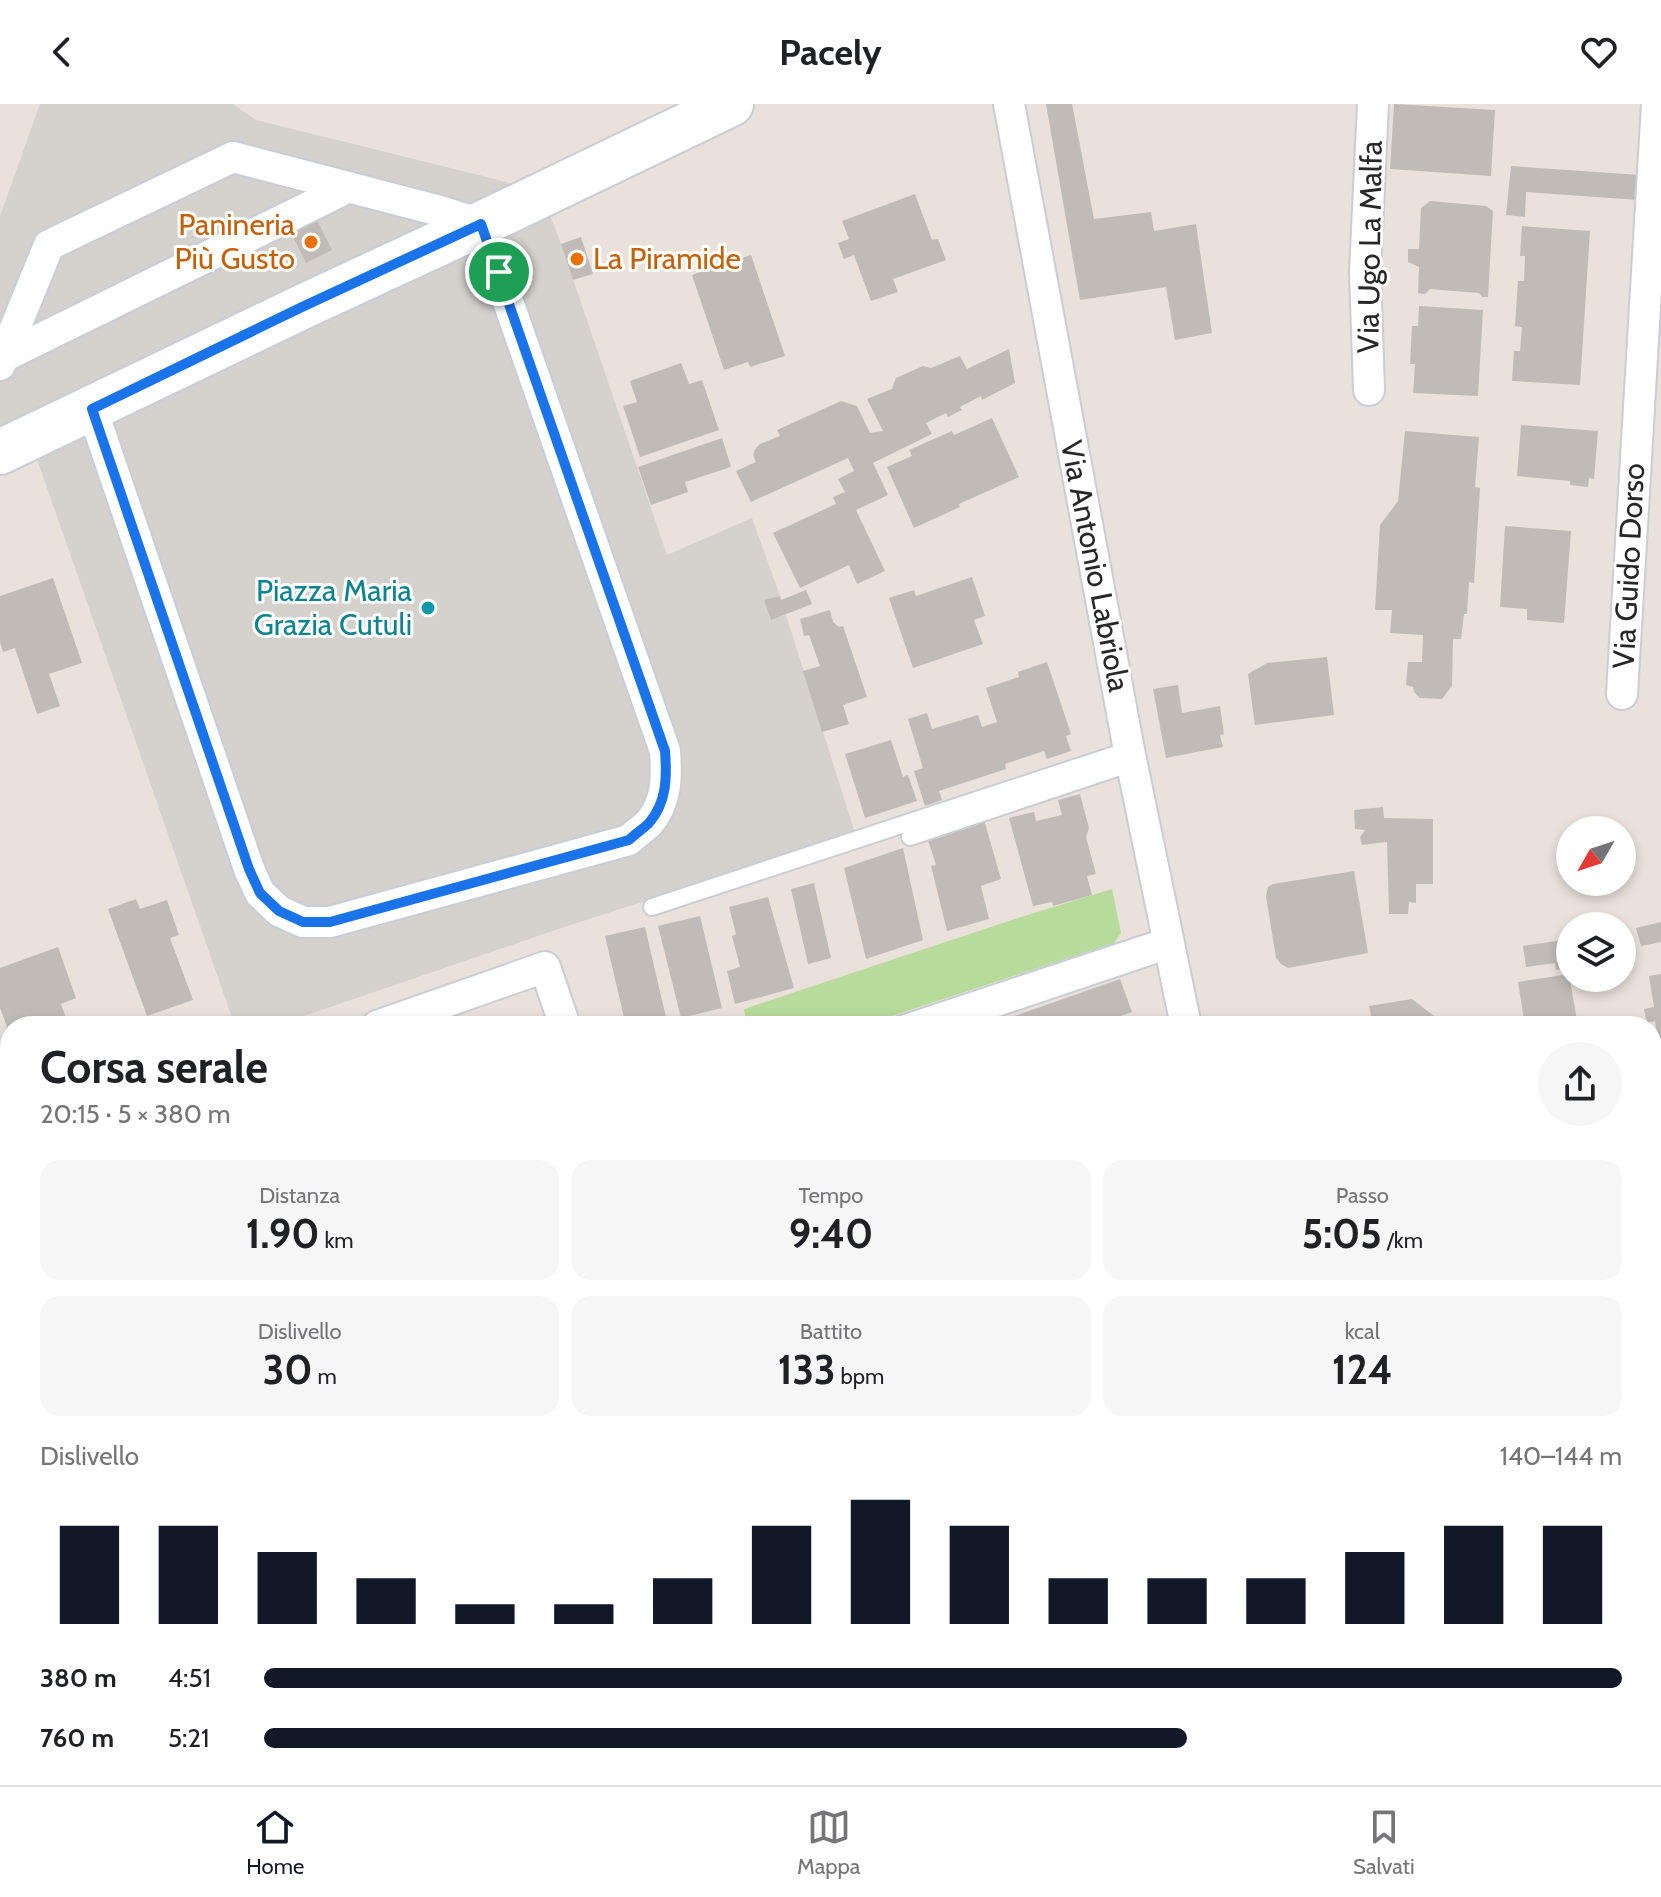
<!DOCTYPE html>
<html lang="it">
<head>
<meta charset="utf-8">
<style>
  :root { --surface:#fff; --page:#f6f6f6; --text:#202124; --muted:#757577; --line:#e0e0e0; --accent:#111827 }
  body { margin:0; font-family:Cabin,sans-serif; background:var(--page); color:var(--text); height:100vh; display:flex; flex-direction:column; font-size:30px; white-space:nowrap }
  * { box-sizing:border-box; margin:0 }
  p { font-size:26px; color:var(--muted) }
  .icon { flex:none; width:44px; height:44px; fill:none; stroke:currentColor; stroke-width:2; stroke-linecap:round; stroke-linejoin:round }
  .map { position:relative; flex:1; overflow:hidden }
  .details { position:absolute; left:0px; top:912px; width:1662px; height:770px; display:flex; flex-direction:column; background:var(--surface); border-radius:32px 32px 0 0; box-shadow:0 4px 12px #0003 }
  .details>* { flex:none }
  .needle { width:52px; rotate:231deg }
  .controls { position:absolute; left:1556px; top:712px; display:grid; gap:16px }
  .controls a { display:grid; place-items:center; width:80px; height:80px; border-radius:50%; background:var(--surface); box-shadow:0 4px 12px #0003; font-size:40px }
  .pin { position:absolute; display:grid; place-items:center; width:68px; height:68px; color:#fff; margin:-34px; border:4px solid #fff; border-radius:50%; box-shadow:0 2px 8px #0007 }
  .round { display:grid; place-items:center; flex:none; width:84px; height:84px; border-radius:42px; background:var(--page) }
  .overview { display:flex; align-items:center; justify-content:space-between; height:136px; padding:0 40px }
  h1 { font-size:44px; font-weight:800; line-height:60px }
  .figures { display:grid; grid-template-columns:repeat(3,1fr); gap:12px; height:136px; padding:8px 40px }
  .figures div { display:grid; align-content:center; border-radius:20px; background:var(--page); text-align:center }
  .figures b { font-size:40px; font-weight:800 }
  .figures small { font-size:22px; font-weight:400 }
  .figures p { font-size:22px }
  .chart { height:224px; padding:16px 40px }
  .chart p { display:flex; justify-content:space-between }
  .chart svg { width:100%; height:144px; margin-top:8px; stroke:var(--accent); stroke-width:6 }
  ul { padding:0 40px; list-style:none; font-size:26px }
  li { display:grid; grid-template-columns:128px 96px 1fr; align-items:center; height:60px }
  li i { height:20px; border-radius:10px; background:var(--accent) }
  header { display:flex; justify-content:space-between; align-items:center; height:104px; padding:0 40px; background:var(--surface); font-size:36px; font-weight:800 }
  .dock { display:flex; justify-content:space-around; align-items:center; height:112px; border-top:2px solid var(--line); background:var(--surface); font-size:22px; color:var(--muted) }
  .dock a { display:grid; justify-items:center; gap:4px }
  .dock .on { color:var(--accent) }
  .map>svg:first-child { display:block }
</style>
</head>
<body>
<header><svg class="icon" aria-label="back" viewBox="0 0 24 24"><path d="M15 5l-7 7 7 7"/></svg>Pacely<svg class="icon" aria-label="heart" viewBox="0 0 24 24"><path d="M12 20l-8-8c-3-5 5-10 8-4 3-6 11-1 8 4z"/></svg></header>
<div class="map">
<svg width="1661" height="1681" viewBox="0 0 1661 1681">
  <rect width="100%" height="100%" fill="#e9e1da"/>
  <path fill="#b7db9b" d="M 1112,785 L 1121,829 L 1114,839 L 861,922 L 809,922 L 802,917 L 788,915 L 779,922 L 747,922 L 744,905 L 1021,813 Z
    M 1652,1170 L 1661,1207 L 1661,1541 L 1652,1544 Z
    M 934,1672 L 1172,1672 L 1175,1681 L 937,1681 Z"/>
  <path fill="#d5d1cc" d="M 40,0 L 233,0 L 256,16 L 499,76 L 542,90 L 561,140 L 667,451 L 752,414 L 780,492 L 765,496 L 770,515 L 786,511 L 855,729 L 558,825 L 275,922 L 235,922 L 30,335 L 0,348 L 0,112 Z"/>
  <path fill="#c1bbb7" d="M 1046,0 L 1072,0 L 1094,115 L 1151,108 L 1154,127 L 1196,120 L 1212,229 L 1175,236 L 1166,183 L 1080,196 Z
    M 1394,0 L 1495,6 L 1491,72 L 1390,65 Z
    M 1511,62 L 1640,71 L 1638,96 L 1526,88 L 1525,113 L 1506,111 Z
    M 915,90 L 932,136 L 938,135 L 946,156 L 893,175 L 898,188 L 871,197 L 854,151 L 844,155 L 838,139 L 849,135 L 842,117 Z
    M 1430,97 L 1486,102 L 1493,107 L 1488,193 L 1482,193 L 1479,189 L 1430,185 L 1425,190 L 1418,189 L 1419,163 L 1408,158 L 1408,145 L 1419,145 L 1421,104 Z
    M 317,116 L 332,146 L 306,159 L 291,129 Z
    M 1522,122 L 1590,127 L 1580,281 L 1512,277 L 1514,247 L 1520,247 L 1522,223 L 1515,222 L 1518,177 L 1524,177 L 1525,152 L 1520,152 Z
    M 581,133 L 593,170 L 573,176 L 561,140 Z
    M 751,151 L 785,252 L 750,263 L 748,258 L 724,266 L 692,171 Z
    M 1419,202 L 1483,206 L 1478,292 L 1413,289 L 1415,260 L 1410,260 L 1412,222 L 1418,222 Z
    M 1009,245 L 1015,279 L 982,296 L 981,292 L 960,303 L 962,306 L 948,313 L 946,309 L 926,319 L 932,330 L 873,359 L 888,391 L 856,406 L 885,467 L 857,480 L 849,461 L 800,484 L 773,429 L 836,400 L 833,393 L 845,388 L 838,375 L 854,367 L 848,354 L 751,398 L 736,367 L 756,358 L 753,351 L 755,345 L 760,340 L 780,332 L 777,326 L 841,297 L 857,302 L 870,329 L 883,327 L 867,295 L 892,285 L 896,274 L 923,262 L 931,264 L 960,252 L 967,265 Z
    M 681,259 L 689,280 L 702,276 L 719,326 L 640,353 L 623,302 L 637,298 L 630,277 Z
    M 992,314 L 1019,373 L 959,400 L 960,403 L 914,424 L 887,363 L 912,352 L 909,346 L 952,327 L 954,331 Z
    M 1521,321 L 1598,327 L 1594,375 L 1589,374 L 1588,383 L 1570,381 L 1570,377 L 1517,372 Z
    M 1405,327 L 1479,333 L 1475,383 L 1480,384 L 1474,479 L 1469,478 L 1467,510 L 1464,510 L 1461,535 L 1453,535 L 1452,582 L 1442,595 L 1420,594 L 1414,588 L 1413,583 L 1406,581 L 1408,558 L 1422,558 L 1423,531 L 1390,529 L 1392,506 L 1375,506 L 1380,421 L 1398,397 Z
    M 722,334 L 731,363 L 685,378 L 688,388 L 651,401 L 638,363 Z
    M 1505,422 L 1571,427 L 1564,519 L 1527,516 L 1527,505 L 1500,503 Z
    M 972,473 L 985,512 L 974,516 L 983,540 L 913,564 L 889,494 L 914,486 L 916,492 Z
    M 53,474 L 82,559 L 49,570 L 60,602 L 37,610 L 15,544 L 3,548 L 0,538 L 0,492 Z
    M 806,486 L 812,500 L 771,516 L 764,496 L 780,492 L 781,496 Z
    M 830,506 L 833,518 L 839,523 L 843,522 L 867,593 L 843,601 L 849,620 L 822,628 L 803,567 L 820,562 L 809,531 L 804,532 L 800,515 Z
    M 1327,553 L 1334,611 L 1255,621 L 1248,570 L 1267,559 Z
    M 1047,558 L 1071,630 L 1066,632 L 1071,647 L 1047,655 L 1044,647 L 1005,660 L 1006,665 L 939,687 L 942,696 L 925,702 L 914,667 L 923,664 L 908,615 L 927,609 L 932,625 L 978,611 L 982,623 L 997,618 L 986,584 L 1019,573 L 1018,568 Z
    M 1178,581 L 1182,609 L 1220,602 L 1224,630 L 1220,631 L 1223,643 L 1166,654 L 1153,585 Z
    M 891,636 L 903,673 L 908,671 L 917,697 L 865,714 L 845,650 Z
    M 1080,690 L 1089,724 L 1086,733 L 1096,770 L 1087,772 L 1092,791 L 1053,802 L 1052,798 L 1033,802 L 1009,714 L 1034,708 L 1036,717 L 1062,711 L 1058,696 Z
    M 1383,703 L 1384,714 L 1433,715 L 1433,780 L 1416,780 L 1416,799 L 1409,798 L 1408,810 L 1389,810 L 1387,738 L 1362,741 L 1360,733 L 1365,726 L 1355,725 L 1354,706 Z
    M 984,716 L 1001,775 L 981,782 L 989,815 L 947,827 L 931,762 L 936,761 L 927,733 Z
    M 903,744 L 923,836 L 866,855 L 844,764 Z
    M 1354,767 L 1368,849 L 1288,864 L 1281,860 L 1276,854 L 1266,792 L 1268,783 L 1273,780 Z
    M 814,779 L 831,854 L 808,860 L 791,785 Z
    M 768,793 L 794,884 L 735,900 L 727,867 L 740,863 L 732,832 L 736,830 L 729,803 Z
    M 136,795 L 140,805 L 167,796 L 179,831 L 170,834 L 193,896 L 147,912 L 108,805 Z
    M 700,812 L 722,904 L 681,914 L 658,822 Z
    M 1661,818 L 1661,838 L 1641,842 L 1636,824 Z
    M 645,823 L 668,922 L 626,922 L 605,832 Z
    M 1570,835 L 1570,864 L 1556,866 L 1555,859 L 1526,863 L 1523,842 Z
    M 58,843 L 76,894 L 61,900 L 69,922 L 10,922 L 10,931 L 0,904 L 0,864 Z
    M 1569,870 L 1578,922 L 1525,922 L 1518,878 Z
    M 1661,870 L 1661,942 L 1659,942 L 1655,917 L 1647,919 L 1644,905 L 1654,903 L 1649,872 Z
    M 1120,875 L 1132,908 L 1092,922 L 986,922 Z
    M 1412,895 L 1447,922 L 1373,922 L 1369,902 Z
    M 0,1017 L 10,1042 L 10,1148 L 8,1149 L 0,1130 Z
    M 0,1211 L 10,1235 L 10,1279 L 0,1283 Z
    M 0,1474 L 10,1503 L 10,1538 L 0,1541 Z
    M 78,1672 L 163,1672 L 166,1681 L 67,1681 L 66,1676 Z
    M 481,1672 L 523,1672 L 525,1681 L 484,1681 Z
    M 629,1672 L 684,1672 L 685,1676 L 671,1681 L 632,1681 Z
    M 761,1672 L 789,1672 L 791,1681 L 733,1681 Z
    M 829,1672 L 906,1672 L 909,1681 L 832,1681 Z"/>
  <g fill="none" stroke-linecap="round" stroke-linejoin="round">
    <defs>
      <path id="lane" d="M 910,733 L 1132,659
        M 652,803 L 1129,646
        M 896,922 L 1167,832
        M 944,922 L 1170,846"/>
      <path id="street" d="M 1009,0 L 1129,646 L 1186,922
        M 3,253 L 349,83
        M 0,261 L 49,141 L 233,53 L 440,107 L 481,120 L 665,647 C 667,673 667,698 649,719 C 643,725 635,730 629,736 L 330,818 L 303,818 L 279,807 L 260,789 L 249,765 L 92,305
        M 1369,286 L 1365,168 L 1373,0
        M 1622,590 L 1657,0
        M 377,922 L 545,863 L 565,922
        M 1652,1053 L 1661,1039
        M 1652,1100 L 1661,1159
        M 0,1172 L 10,1197
        M 0,1343 L 10,1338
        M 223,1672 L 226,1681
        M 285,1681 L 312,1672"/>
      <path id="secondary" d="M 0,348 L 302,203 L 481,120 L 731,0
        M 1652,1579 L 1661,1576
        M 1652,1635 L 1661,1632
        M 1376,1672 L 1384,1681
        M 1318,1681 L 1326,1672
        M 1506,1681 L 1534,1672"/>
    </defs>
    <use href="#lane" stroke="#c8cdd8" stroke-width="20"/>
    <use href="#street" stroke="#c8cdd8" stroke-width="34"/>
    <use href="#secondary" stroke="#c8cdd8" stroke-width="48"/>
    <use href="#lane" stroke="#fff" stroke-width="16"/>
    <use href="#street" stroke="#fff" stroke-width="30"/>
    <use href="#secondary" stroke="#fff" stroke-width="44"/>
  </g>
  <g fill="none" stroke-linecap="round" stroke-linejoin="round">
    <defs>
      <path id="route" d="M 481,120 L 665,647 C 667,673 667,698 649,719 C 643,725 635,730 629,736 L 330,818 L 303,818 L 279,807 L 260,789 L 249,765 L 92,305 L 302,203 Z"/>
    </defs>
    <use href="#route" stroke="#fff" stroke-width="16"/>
    <use href="#route" stroke="#1a73e8" stroke-width="10"/>
  </g>
  <g fill="#e8710a" stroke="#fff" stroke-width="3">
    <circle cx="311" cy="138" r="8"/>
    <circle cx="577" cy="155" r="8"/>
  </g>
  <circle fill="#0f9aa8" stroke="#fff" stroke-width="3" cx="428" cy="504" r="8"/>
  <g text-anchor="middle" stroke-width="6" stroke-linejoin="round" paint-order="stroke">
    <g font-size="30" fill="#c56008" stroke="#fff" text-anchor="end">
      <text x="295" y="131">Panineria<tspan x="295" dy="34">Più Gusto</tspan></text>
      <text x="593" y="165" text-anchor="start">La Piramide</text>
    </g>
    <g font-size="30" fill="#272727" stroke="#fff">
      <text transform="translate(1370 143) rotate(-89)" y="10">Via Ugo La Malfa</text>
      <text transform="translate(1095 462) rotate(79)" y="10">Via Antonio Labriola</text>
      <text transform="translate(1629 462) rotate(-87)" y="10">Via Guido Dorso</text>
    </g>
    <g font-size="30" fill="#0d838f" stroke="#fff" text-anchor="end">
      <text x="412" y="497">Piazza Maria<tspan x="412" dy="34">Grazia Cutuli</tspan></text>
    </g>
  </g>
</svg>
<div class="controls">
<a><svg class="needle" viewBox="-14 -14 28 28"><path d="M0-13l5 13h-10z" fill="#e53935"/><path d="M0 13l5-13h-10z" fill="#757577"/></svg></a>
<a><svg class="icon" aria-label="layers" viewBox="0 0 24 24"><path d="M12 4l9 5-9 5-9-5zM3 14l9 5 9-5"/></svg></a>
</div>
<div class="pin" style="left:499px;top:168px;background:#1e9e55"><svg class="icon" aria-label="arrive" viewBox="0 0 24 24"><path d="M6 21V4h12l-3 4 3 4H6"/></svg></div>
<section class="details">
<div class="overview"><div><h1>Corsa serale</h1><p>20:15 · 5 × 380 m</p></div><a class="round"><svg class="icon" aria-label="share" viewBox="0 0 24 24"><path d="M12 15V3M7 8l5-5 5 5M5 13v7h14v-7"/></svg></a></div>
<div class="figures">
<div><p>Distanza</p><b>1.90<small> km</small></b></div>
<div><p>Tempo</p><b>9:40</b></div>
<div><p>Passo</p><b>5:05<small> /km</small></b></div>
</div>
<div class="figures">
<div><p>Dislivello</p><b>30<small> m</small></b></div>
<div><p>Battito</p><b>133<small> bpm</small></b></div>
<div><p>kcal</p><b>124</b></div>
</div>
<div class="chart"><p><span>Dislivello</span>140–144 m</p>
<svg viewBox="0 0 160 44" preserveAspectRatio="none"><path d="M5 44V14M15 44V14M25 44V22M35 44V30M45 44V38M55 44V38M65 44V30M75 44V14M85 44V6M95 44V14M105 44V30M115 44V30M125 44V30M135 44V22M145 44V14M155 44V14"/></svg>
</div>
<ul>
<li><b>380 m</b>4:51<i style="width:100%"></i></li>
<li><b>760 m</b>5:21<i style="width:68%"></i></li>
</ul>
</section>
</div>
<nav class="dock">
<a class="on"><svg class="icon" aria-label="home" viewBox="0 0 24 24"><path d="M3 11l9-7 9 7M6 9v11h12V9"/></svg>Home</a>
<a><svg class="icon" aria-label="map" viewBox="0 0 24 24"><path d="M3 6l6-2 6 2 6-2v14l-6 2-6-2-6 2zM9 4v14M15 6v14"/></svg>Mappa</a>
<a><svg class="icon" aria-label="saved" viewBox="0 0 24 24"><path d="M7 4h10v16l-5-4-5 4z"/></svg>Salvati</a>
</nav>
</body>
</html>
